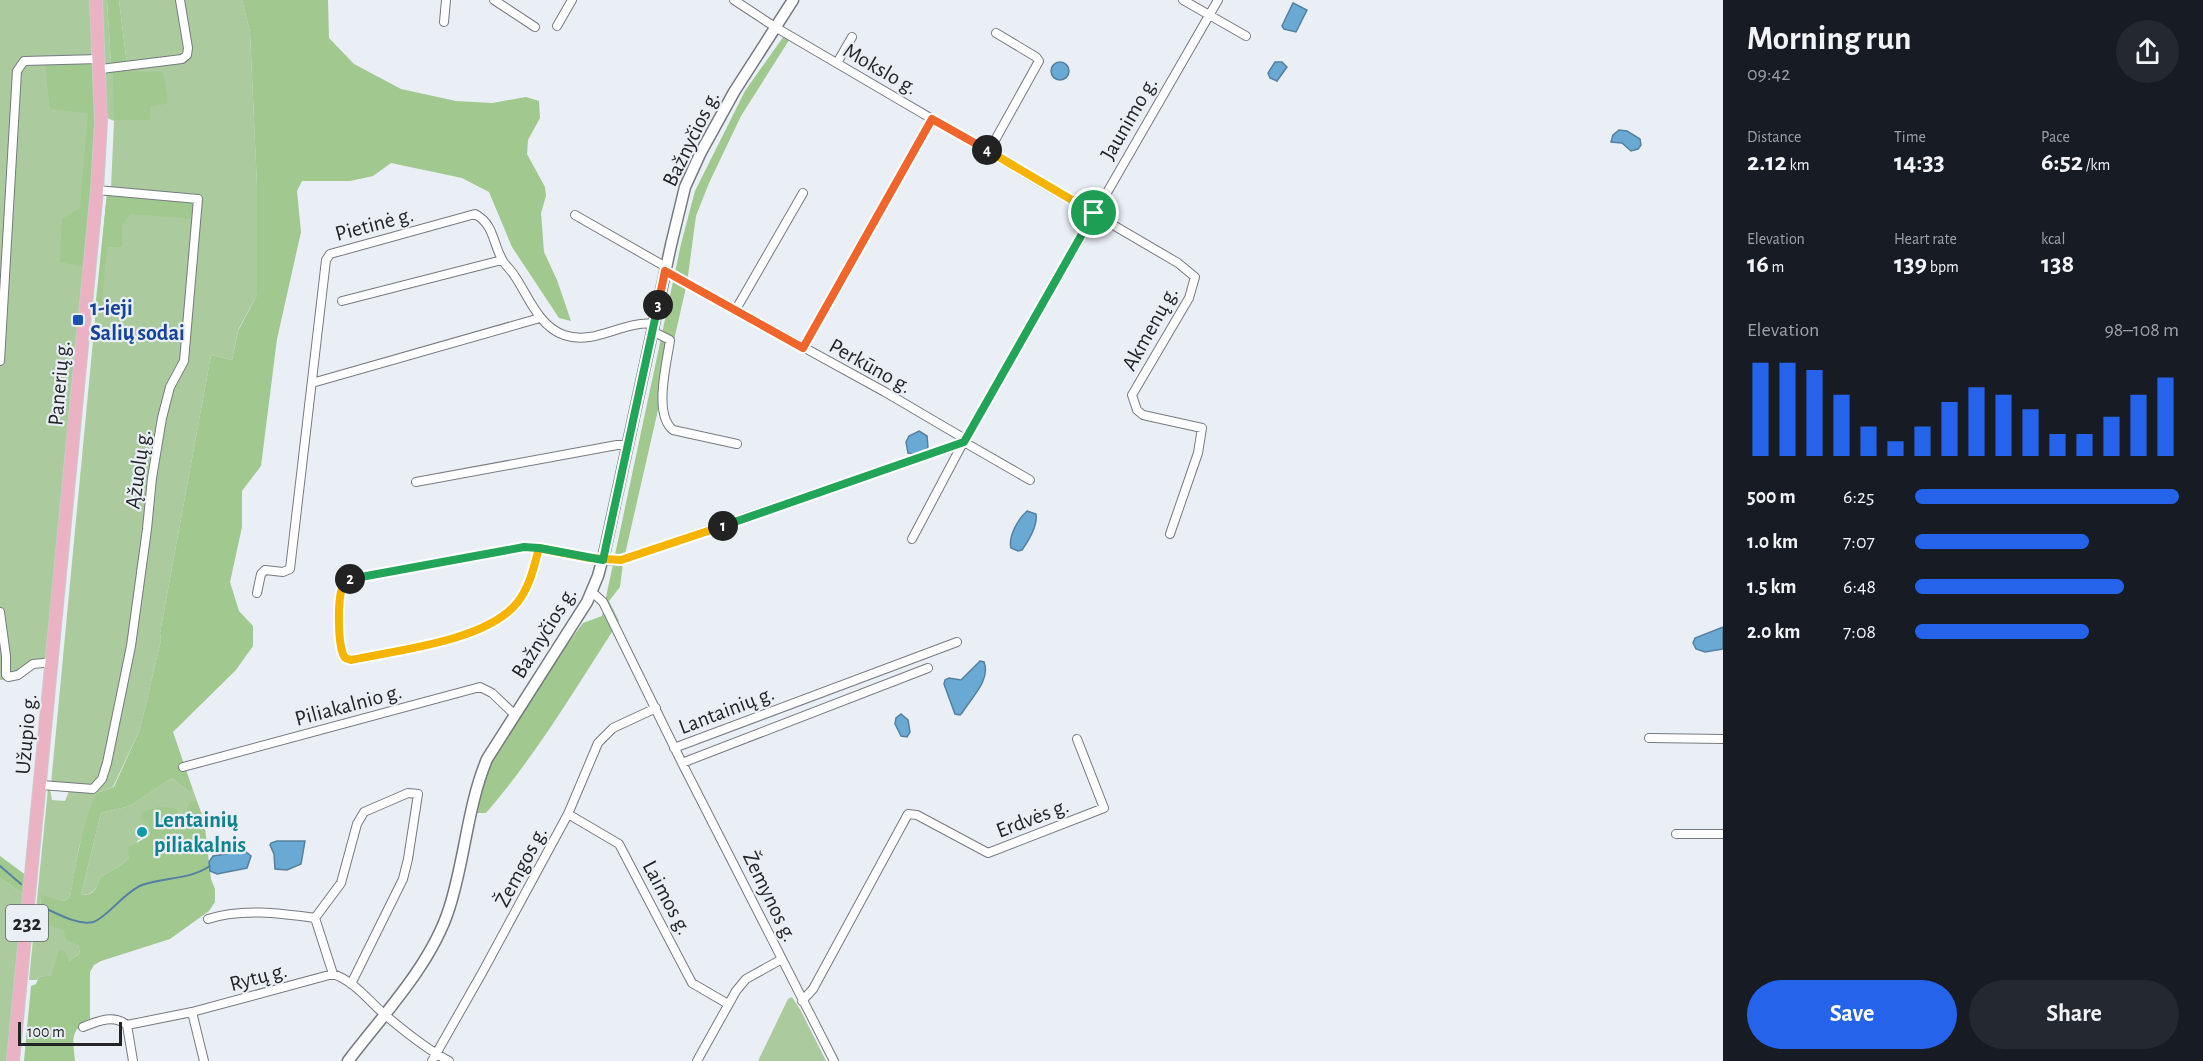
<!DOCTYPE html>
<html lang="en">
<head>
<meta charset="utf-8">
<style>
  :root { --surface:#171b24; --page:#242831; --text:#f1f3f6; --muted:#9ea1a6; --accent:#2563eb }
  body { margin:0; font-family:"Alegreya Sans",sans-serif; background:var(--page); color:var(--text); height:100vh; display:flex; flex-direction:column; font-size:22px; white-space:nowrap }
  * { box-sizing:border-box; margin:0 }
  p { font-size:20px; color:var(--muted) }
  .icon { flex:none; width:33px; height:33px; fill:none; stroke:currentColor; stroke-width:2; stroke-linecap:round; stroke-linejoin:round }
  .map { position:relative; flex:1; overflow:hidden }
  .drawer { display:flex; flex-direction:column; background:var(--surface); width:480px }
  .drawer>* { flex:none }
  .scale { position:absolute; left:18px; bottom:15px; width:104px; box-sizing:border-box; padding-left:6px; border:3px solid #222426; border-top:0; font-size:16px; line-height:21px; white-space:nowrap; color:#222426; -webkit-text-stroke:4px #eaeef5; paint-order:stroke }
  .pin { position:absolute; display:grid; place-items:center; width:51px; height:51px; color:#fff; margin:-26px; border:3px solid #fff; border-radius:50%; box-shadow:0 2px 6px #0007 }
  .km { position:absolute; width:30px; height:30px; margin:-15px; border-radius:50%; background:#222; color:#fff; font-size:16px; line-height:30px; text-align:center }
  .round { display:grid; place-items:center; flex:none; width:63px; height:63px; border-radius:32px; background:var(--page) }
  .summary { display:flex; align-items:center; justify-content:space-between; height:102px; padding:0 24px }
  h1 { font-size:33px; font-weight:700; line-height:45px }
  .figures { display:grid; grid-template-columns:repeat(3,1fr); gap:9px; height:102px; padding:6px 24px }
  .figures div { display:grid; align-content:center }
  .figures b { font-size:26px; font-weight:700 }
  .figures small { font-size:16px; font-weight:400 }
  .figures p { font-size:16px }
  .chart { height:168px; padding:12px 24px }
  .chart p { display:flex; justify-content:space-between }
  .chart svg { width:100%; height:108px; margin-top:6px; stroke:var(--accent); stroke-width:6 }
  .action { display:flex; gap:12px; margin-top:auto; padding:12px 24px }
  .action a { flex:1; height:69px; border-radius:36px; background:var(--accent); color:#fff; font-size:24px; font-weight:700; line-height:69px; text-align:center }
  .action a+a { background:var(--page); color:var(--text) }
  ul { padding:0 24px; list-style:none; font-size:20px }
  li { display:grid; grid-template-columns:96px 72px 1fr; align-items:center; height:45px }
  li i { height:15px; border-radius:8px; background:var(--accent) }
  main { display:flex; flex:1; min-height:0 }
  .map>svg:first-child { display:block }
</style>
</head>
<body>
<main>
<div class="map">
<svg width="1723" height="1061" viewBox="0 0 1723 1061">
  <rect width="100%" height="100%" fill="#eaeef5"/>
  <path fill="#abca9e" d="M 0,0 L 93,0 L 96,54 L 84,267 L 46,666 C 24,667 23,680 0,680 Z
    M 100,0 L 107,0 L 111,63 L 114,65 L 104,64 Z
    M 119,0 L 177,0 L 185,47 L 180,56 L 127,64 Z
    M 182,0 L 242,0 L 250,32 L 257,186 L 257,295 L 238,330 L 232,360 L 211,355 L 160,633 L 161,640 L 140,729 L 113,787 L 96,793 L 79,847 L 70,897 L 64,901 L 40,896 L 41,908 L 78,945 L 80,953 L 69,961 L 58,953 L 53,975 L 39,977 L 37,980 L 29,980 L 48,789 L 50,789 L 52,800 L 65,801 L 69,791 L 96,793 L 102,781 L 150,527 L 152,525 L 153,504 L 152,502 L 164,421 L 172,389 L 186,362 L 202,198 L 111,188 L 114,121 L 107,118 L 105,73 L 185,60 Z
    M 107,193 L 194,202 L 183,360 L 169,388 L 130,640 L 107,759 L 99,780 L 93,785 L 51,784 Z
    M 172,778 L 187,790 L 193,790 L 197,801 L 191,801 L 187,818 L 178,817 L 148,826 L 150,835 L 138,840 L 129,858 L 118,867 L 100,877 C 96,889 95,894 81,895 L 101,813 L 130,806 Z
    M 0,878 L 25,895 L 7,1061 L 0,1061 Z
    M 792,997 L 801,1011 L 826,1061 L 758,1061 L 788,999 Z"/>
  <path fill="#a1c88f" d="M 107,0 L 119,0 L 127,64 L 111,64 Z
    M 242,0 L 328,0 L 329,38 L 354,64 L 401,89 L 456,101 L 492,103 L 526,97 L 539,101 L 540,118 L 528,140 L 527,154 L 545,187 L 546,196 L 541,213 L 544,252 L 557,280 L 571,321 L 559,318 L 512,247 L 489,192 L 462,178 L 391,163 L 373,176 L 350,181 L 302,181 L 297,191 L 301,232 L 277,339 L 261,466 L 242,491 L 242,527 L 230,582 L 239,611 L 253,626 L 253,646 L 236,670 L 173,732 L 193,790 L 187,790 L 172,778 L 130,806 L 101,813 L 81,895 C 95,895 96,889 100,877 L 118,867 L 129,858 L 128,848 L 150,835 L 148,826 L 140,818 L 142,812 C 153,808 166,804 177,810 L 178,817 L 187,818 L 188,806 L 191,801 L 197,801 L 204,820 L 211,879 L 215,889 L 215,902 L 209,911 L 170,939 L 101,961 L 94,965 L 90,972 L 90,1020 C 69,1030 73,1040 75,1061 L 24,1061 L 31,986 L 36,984 L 39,977 L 52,975 L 58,952 L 60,950 L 65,952 L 69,961 L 80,953 L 78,945 L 66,940 L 64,931 L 38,920 L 41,908 L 40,895 L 64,901 L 70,897 C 76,861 82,826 96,793 L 114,787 L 140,729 L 161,640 L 160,633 L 211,355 L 232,360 L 238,331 L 257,295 L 257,186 L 250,32 Z
    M 786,33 L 791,37 L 741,116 L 709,183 L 696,216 L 687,283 L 623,563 L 620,587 L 609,601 L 619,621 C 577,686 537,754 486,813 L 477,813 L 482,785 L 491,761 L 552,665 L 583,623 L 602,616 L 681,244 L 695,191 L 745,91 Z
    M 45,63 L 96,63 L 94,160 L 84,267 L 60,262 L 62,219 L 80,208 L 88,113 L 50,109 Z
    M 113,71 L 163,72 L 168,103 L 150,107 L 150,120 L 114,120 Z
    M 107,193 L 194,202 L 193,219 L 130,214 L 122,225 L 122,247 L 107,247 L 101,310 L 95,310 Z
    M 0,856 L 27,876 L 25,895 L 0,878 Z"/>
  <path fill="#6aa9d3" stroke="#54819f" stroke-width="1.5" d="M 1293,3 L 1307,10 L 1296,32 L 1284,29 L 1282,26 Z
    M1051 71a9 9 0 1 1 18 0a9 9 0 1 1-18 0Z
    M 1275,62 L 1282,62 L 1287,67 L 1277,81 L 1270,78 L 1268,73 Z
    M 1619,130 L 1627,131 L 1640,139 L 1641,145 L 1638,149 L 1631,151 L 1622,143 L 1611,142 L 1613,135 Z
    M 919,431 L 927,436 L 928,447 C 924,454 915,455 908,453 L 906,442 L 909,436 Z
    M 1027,511 L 1036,514 C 1038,526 1029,540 1022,550 L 1018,551 L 1011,548 C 1008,537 1018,519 1027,511 Z
    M 1723,627 L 1723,649 L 1705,652 L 1696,649 L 1693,643 L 1695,638 Z
    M 980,661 L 984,662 C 991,680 971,698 962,713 L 960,715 L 955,714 L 944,684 L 945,680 L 949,678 L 961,680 Z
    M 901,714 L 908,720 L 910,732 L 907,737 L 901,736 L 895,724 L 896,718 Z
    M 277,841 L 305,841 L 301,864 L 287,870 L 275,869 L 274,854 L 270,845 L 271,843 Z
    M 245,851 L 251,856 L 247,868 L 217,874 L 210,871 L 209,862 L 213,856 Z"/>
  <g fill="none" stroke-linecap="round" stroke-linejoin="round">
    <path stroke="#54819f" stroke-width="2" d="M 0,866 L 21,884
      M 40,906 C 55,912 77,926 93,922 C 107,918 124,892 142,885 C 165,877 189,880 210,866"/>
    <defs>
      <path id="minor" d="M 494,0 L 535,27
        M 734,0 L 775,27 L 1178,263 L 1195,277 L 1189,298 L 1132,395 L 1137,410 L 1143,415 L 1202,428 L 1198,453 L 1170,534
        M 1183,0 L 1246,36
        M 444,22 L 446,0
        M 557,26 L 572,0
        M 837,63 L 852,37
        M 101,69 L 182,59 L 187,55 L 188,48 L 180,0
        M 989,151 L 1039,61 L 1036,57 L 996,33
        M 575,215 L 666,267
        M 665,271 L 885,392 L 965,439
        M 342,301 L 502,260
        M 735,311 L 803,193
        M 652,331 L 670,340 C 667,363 653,414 673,430 L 737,444
        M 803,348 L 932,119
        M 0,361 L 17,71 L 24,61 L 100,59
        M 312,383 L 540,318
        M 416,482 L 617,445 L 629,445
        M 912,539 L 965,439 L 1218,0
        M 539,547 C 534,566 530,587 517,603 C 486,641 398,650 351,660 C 346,658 345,659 343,654 C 338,641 337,598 344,585 C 346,581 347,581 351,579 L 524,547 C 556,548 588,563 621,560 L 964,442 L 1030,480
        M 592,592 L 603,602 L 682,763 L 834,1061
        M 257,593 L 261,574 L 265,570 L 283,572 L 290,569 L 326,260 L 330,254 L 475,214 C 495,225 492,243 503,261 C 506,266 511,270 514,275 C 528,295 538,326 564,335 C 595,346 623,320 654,324
        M 0,612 L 6,656 L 6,675 L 8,677 L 18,675 L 33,664 L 53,662
        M 1649,738 L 1723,739
        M 674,748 L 957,642
        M 682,763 L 928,668
        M 183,767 L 480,687 L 492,693 L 514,714
        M 41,785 L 93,789 L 102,779 L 107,763 L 131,646 L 147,529 L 152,478 L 162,418 L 170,387 L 184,361 L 198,199 L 97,190
        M 568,814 L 619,844 L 692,983 L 728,1004
        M 1676,834 L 1723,834
        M 315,918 L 333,974
        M 208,919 C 241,908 280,913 315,918 L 341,883 L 357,824 L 364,812 L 408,793 L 418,794 L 408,859 L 403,879 L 351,984
        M 802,1001 L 813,989 L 908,814 L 917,815 L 988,853 L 1104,808 L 1077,739
        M 192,1012 L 204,1061
        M 127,1025 L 192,1012 L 333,974 C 354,981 368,1000 384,1014 C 404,1031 426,1049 449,1061
        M 83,1027 C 98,1021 114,1014 127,1025 L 133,1061
        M 432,1061 L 482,973 L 568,814 L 598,743 L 613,728 L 656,708
        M 697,1061 L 736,991 L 746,979 L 782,959"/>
      <path id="secondary" d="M 348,1061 C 383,1015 431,965 449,909 C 465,860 467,807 487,759 L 587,602 L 598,576 L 605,550 L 671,245 L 685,187 L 701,152 L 734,92 L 793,0"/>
      <path id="primary" d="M 13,1061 L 97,190 L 101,121 L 96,0"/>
    </defs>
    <use href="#minor" stroke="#767a80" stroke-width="10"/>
    <use href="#secondary" stroke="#767a80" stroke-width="13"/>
    <use href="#primary" stroke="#cacacb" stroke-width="14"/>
    <use href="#minor" stroke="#fff" stroke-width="8"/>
    <use href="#secondary" stroke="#fff" stroke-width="10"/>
    <use href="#primary" stroke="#ebb2c4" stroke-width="12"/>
  </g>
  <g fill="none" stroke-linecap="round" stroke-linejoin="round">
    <defs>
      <path id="split-1" d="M 723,526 L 964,442 L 1094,213"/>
      <path id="split-2" d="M 350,579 C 346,582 345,582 343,586 C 337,599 338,641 343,654 C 345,659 346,658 351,660 C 398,650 486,641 517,603 C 530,587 534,566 539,548 L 590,558 L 621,560 L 723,526"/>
      <path id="split-3" d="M 350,579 L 524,547 L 539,548 L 603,560 L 658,305"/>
      <path id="split-4" d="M 658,305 L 665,271 L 803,348 L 932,119 L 987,150"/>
      <path id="split-5" d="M 987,150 L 1094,213"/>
    </defs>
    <use href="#split-1" stroke="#fff" stroke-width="12"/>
    <use href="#split-2" stroke="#fff" stroke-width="12"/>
    <use href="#split-3" stroke="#fff" stroke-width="12"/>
    <use href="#split-4" stroke="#fff" stroke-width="12"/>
    <use href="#split-5" stroke="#fff" stroke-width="12"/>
    <use href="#split-1" stroke="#22a559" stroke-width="8"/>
    <use href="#split-2" stroke="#f5b400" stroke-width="8"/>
    <use href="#split-3" stroke="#22a559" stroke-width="8"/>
    <use href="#split-4" stroke="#f0652b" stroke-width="8"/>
    <use href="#split-5" stroke="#f5b400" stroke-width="8"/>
  </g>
  <rect fill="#1a4fb4" stroke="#eaeef5" stroke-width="2" x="72" y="314" width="12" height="12" rx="3"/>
  <circle fill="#0f9aa8" stroke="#eaeef5" stroke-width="2" cx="142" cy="832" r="6"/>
  <g text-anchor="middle" stroke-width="4.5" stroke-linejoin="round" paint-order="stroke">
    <rect fill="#eaeef5" stroke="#5e6164" stroke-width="1.5" x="6" y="905" width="42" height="36" rx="4.5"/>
    <g font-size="21" font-weight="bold" fill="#222426">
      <text x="27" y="930">232</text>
    </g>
    <g font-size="22" fill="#222426" stroke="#eaeef5">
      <text transform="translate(881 68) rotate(30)" y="8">Mokslo g.</text>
      <text transform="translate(1128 118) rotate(-60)" y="8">Jaunimo g.</text>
      <text transform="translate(690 138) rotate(-64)" y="8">Bažnyčios g.</text>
      <text transform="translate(374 223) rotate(-15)" y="8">Pietinė g.</text>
      <text transform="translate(1149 328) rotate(-61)" y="8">Akmenų g.</text>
      <text transform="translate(871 365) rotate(29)" y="8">Perkūno g.</text>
      <text transform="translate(58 383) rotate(-85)" y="8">Panerių g.</text>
      <text transform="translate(137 469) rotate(-82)" y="8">Ąžuolų g.</text>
      <text transform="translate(543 632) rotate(-58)" y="8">Bažnyčios g.</text>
      <text transform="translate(348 704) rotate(-15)" y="8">Piliakalnio g.</text>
      <text transform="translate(726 709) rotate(-21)" y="8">Lantainių g.</text>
      <text transform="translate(25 734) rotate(-85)" y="8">Užupio g.</text>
      <text transform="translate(1032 817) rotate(-21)" y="8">Erdvės g.</text>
      <text transform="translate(520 866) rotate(-62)" y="8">Žemgos g.</text>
      <text transform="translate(771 896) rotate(64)" y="8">Žemynos g.</text>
      <text transform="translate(668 897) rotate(62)" y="8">Laimos g.</text>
      <text transform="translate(258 976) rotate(-15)" y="8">Rytų g.</text>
    </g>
    <g font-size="22" font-weight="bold" fill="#164399" stroke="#eaeef5" text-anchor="start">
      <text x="90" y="315">1-ieji<tspan x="90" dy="25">Salių sodai</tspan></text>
    </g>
    <g font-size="22" font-weight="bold" fill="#0d838f" stroke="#eaeef5" text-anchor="start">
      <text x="154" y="827">Lentainių<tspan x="154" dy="25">piliakalnis</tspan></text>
    </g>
  </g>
</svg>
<div class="scale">100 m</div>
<div class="pin" style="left:1094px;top:213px;background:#1e9e55"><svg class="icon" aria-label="arrive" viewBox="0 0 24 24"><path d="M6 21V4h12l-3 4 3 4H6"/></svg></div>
<b class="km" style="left:723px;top:526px">1</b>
<b class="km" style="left:350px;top:579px">2</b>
<b class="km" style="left:658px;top:305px">3</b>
<b class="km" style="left:987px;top:150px">4</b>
</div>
<section class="drawer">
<div class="summary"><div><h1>Morning run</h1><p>09:42</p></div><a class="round"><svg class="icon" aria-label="share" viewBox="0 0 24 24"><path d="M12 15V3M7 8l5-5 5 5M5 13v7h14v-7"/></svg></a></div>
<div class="figures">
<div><p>Distance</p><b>2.12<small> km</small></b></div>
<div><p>Time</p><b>14:33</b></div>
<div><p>Pace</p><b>6:52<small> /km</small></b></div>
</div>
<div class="figures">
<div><p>Elevation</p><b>16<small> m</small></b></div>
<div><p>Heart rate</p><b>139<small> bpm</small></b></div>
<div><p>kcal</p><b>138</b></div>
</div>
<div class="chart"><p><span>Elevation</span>98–108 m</p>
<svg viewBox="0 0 160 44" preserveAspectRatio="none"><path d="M5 44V6M15 44V6M25 44V9M35 44V19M45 44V32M55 44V38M65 44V32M75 44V22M85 44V16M95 44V19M105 44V25M115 44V35M125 44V35M135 44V28M145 44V19M155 44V12"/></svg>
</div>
<ul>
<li><b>500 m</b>6:25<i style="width:100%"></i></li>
<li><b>1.0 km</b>7:07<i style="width:66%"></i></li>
<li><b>1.5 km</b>6:48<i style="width:79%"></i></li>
<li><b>2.0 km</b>7:08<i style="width:66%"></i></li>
</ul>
<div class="action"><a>Save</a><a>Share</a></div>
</section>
</main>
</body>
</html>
